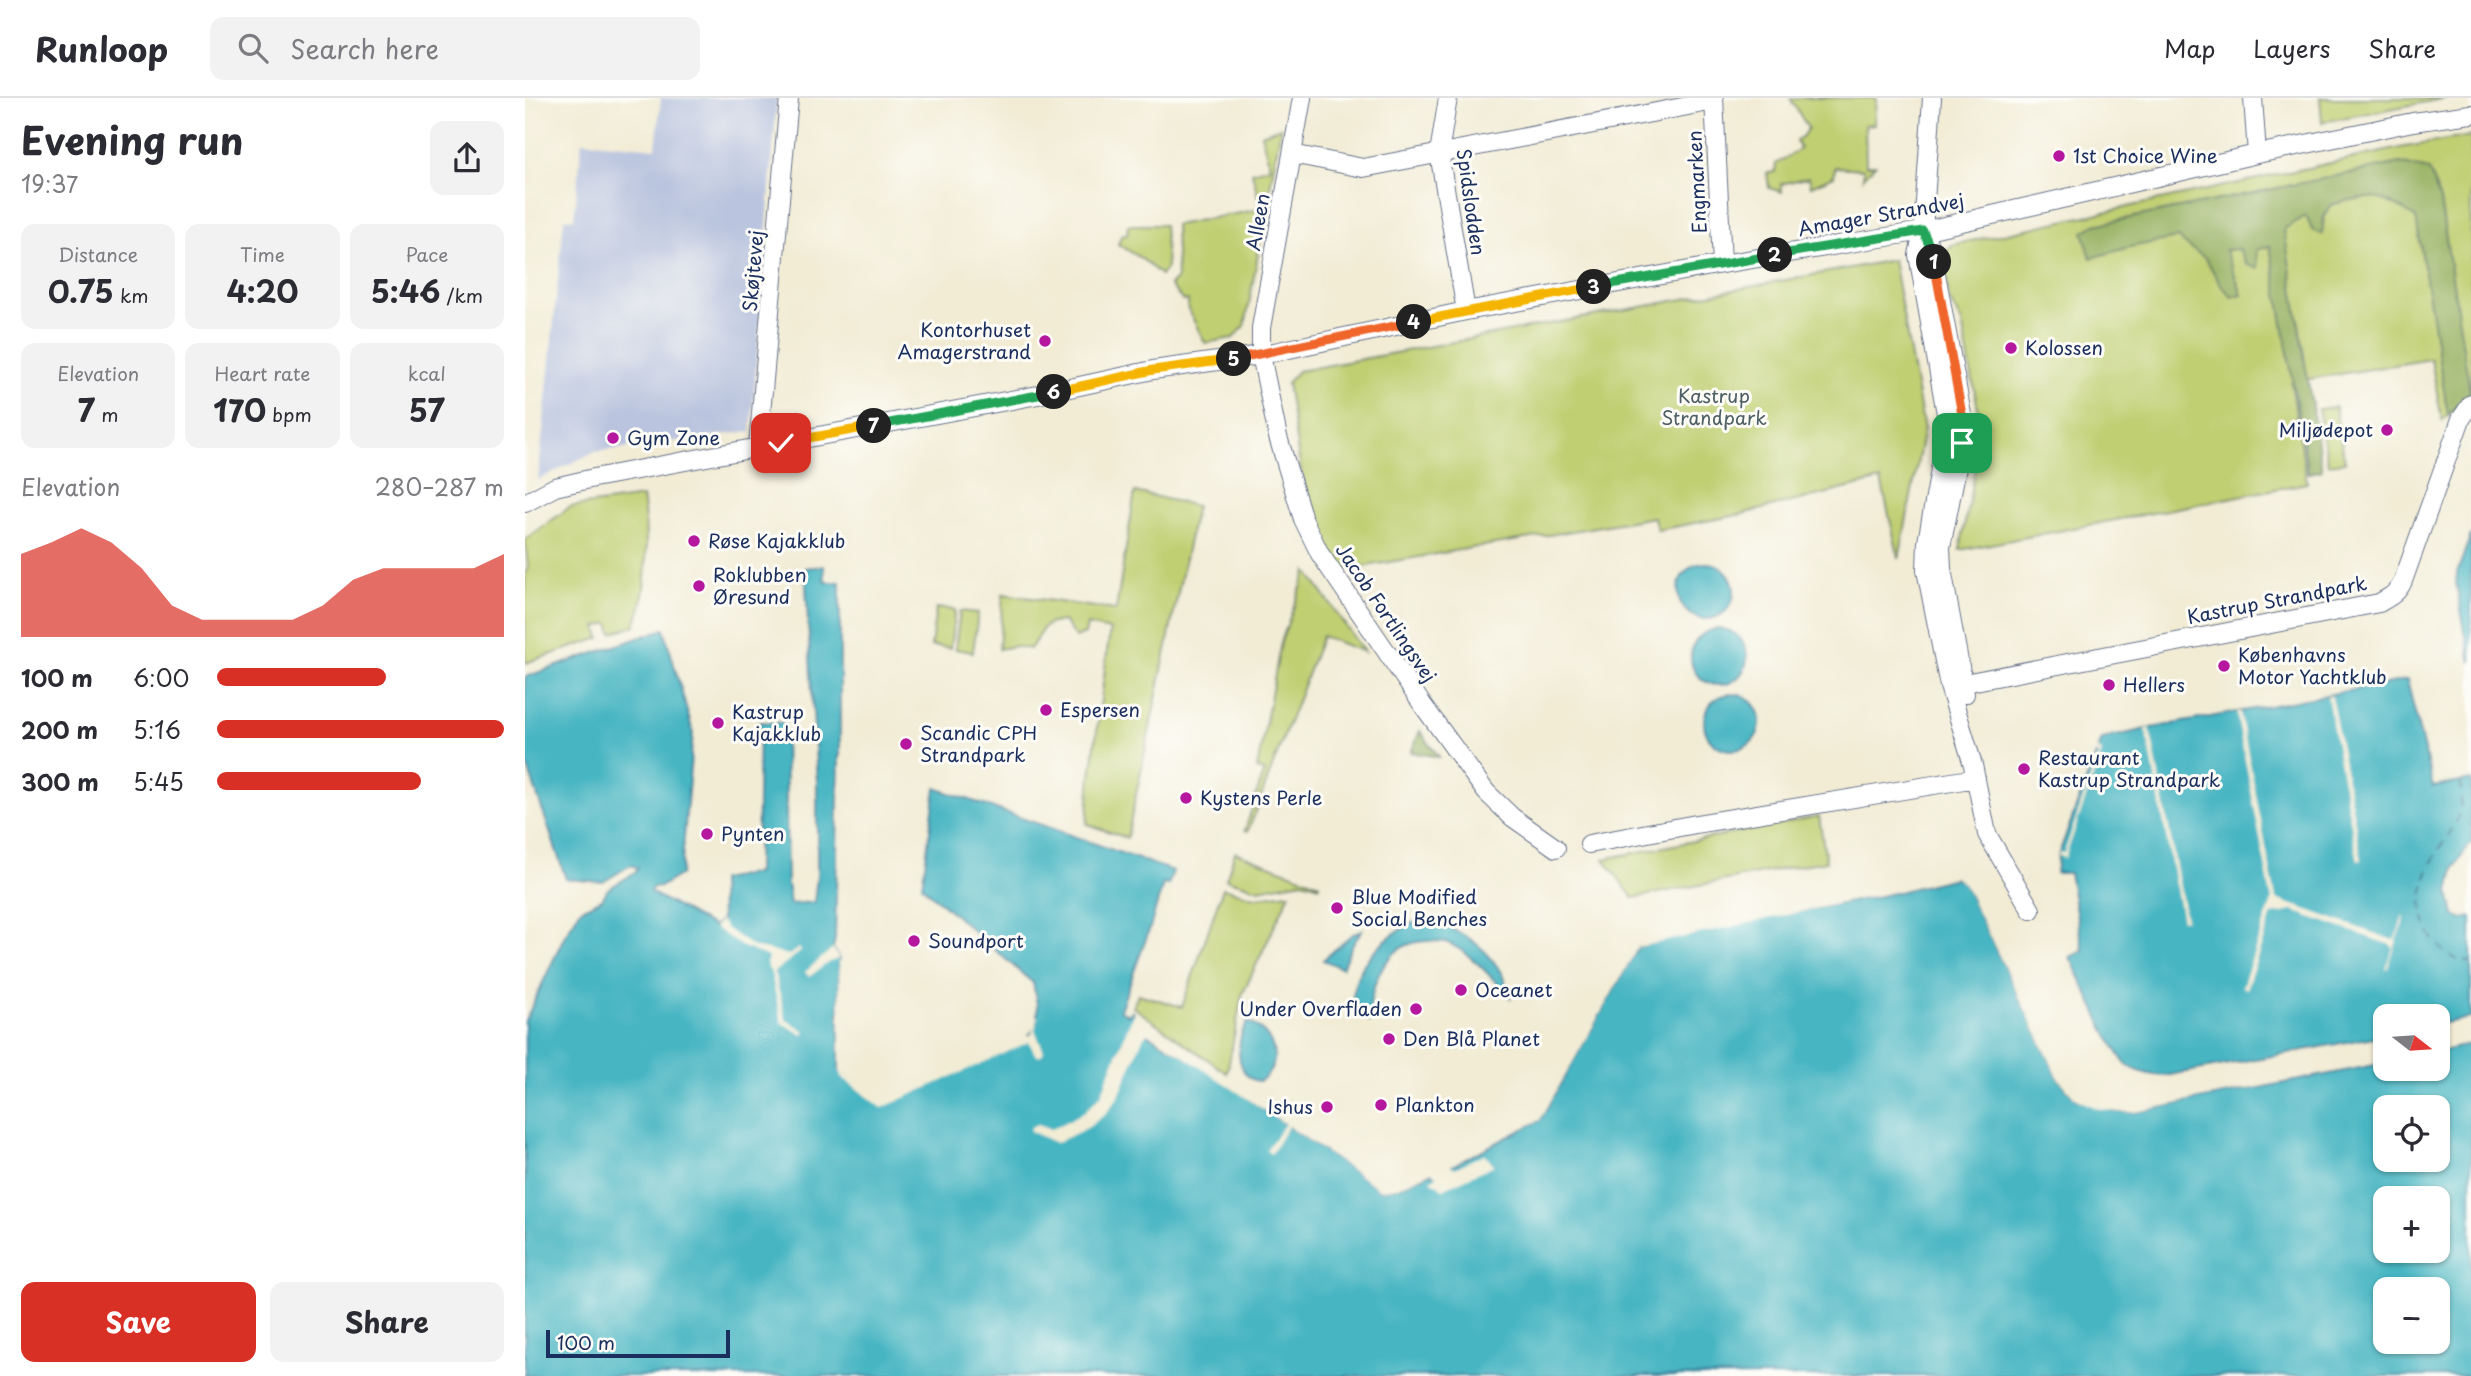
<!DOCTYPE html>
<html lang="en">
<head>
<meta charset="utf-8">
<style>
  :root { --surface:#fff; --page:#f2f2f3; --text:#2b2b33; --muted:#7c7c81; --line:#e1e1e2; --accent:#d93025 }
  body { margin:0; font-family:"Playpen Sans",sans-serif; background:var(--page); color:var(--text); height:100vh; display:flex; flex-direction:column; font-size:26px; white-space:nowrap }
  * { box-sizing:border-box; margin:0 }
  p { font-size:23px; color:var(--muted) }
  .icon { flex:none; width:38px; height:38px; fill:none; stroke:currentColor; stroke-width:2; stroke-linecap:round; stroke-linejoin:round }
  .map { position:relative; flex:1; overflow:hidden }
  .sheet { display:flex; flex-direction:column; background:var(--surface); width:525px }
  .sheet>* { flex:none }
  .needle { width:46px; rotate:107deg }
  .tools { position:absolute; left:1848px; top:906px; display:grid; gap:14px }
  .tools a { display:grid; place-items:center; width:77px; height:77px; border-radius:14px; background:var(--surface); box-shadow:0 2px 5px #0004; font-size:35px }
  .scale { position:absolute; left:21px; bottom:18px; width:184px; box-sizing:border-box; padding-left:7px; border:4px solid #1b2f5e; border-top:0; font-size:19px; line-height:24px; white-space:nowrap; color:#1b2f5e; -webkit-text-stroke:5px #fdfcf7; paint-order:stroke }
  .pin { position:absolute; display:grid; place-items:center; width:60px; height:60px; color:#fff; margin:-30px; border-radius:14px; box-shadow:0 4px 10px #0006 }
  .km { position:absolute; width:35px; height:35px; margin:-18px; border-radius:50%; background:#222; color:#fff; font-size:19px; line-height:35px; text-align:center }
  .round { display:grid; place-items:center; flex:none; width:74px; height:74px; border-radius:14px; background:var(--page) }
  .headline { display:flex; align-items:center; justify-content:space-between; height:119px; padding:0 21px }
  h1 { font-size:38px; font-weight:700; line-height:52px }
  .metrics { display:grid; grid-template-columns:repeat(3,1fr); gap:10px; height:119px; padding:7px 21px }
  .metrics div { display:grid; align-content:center; border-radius:14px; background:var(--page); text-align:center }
  .metrics b { font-size:30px; font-weight:700 }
  .metrics small { font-size:19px; font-weight:400 }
  .metrics p { font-size:19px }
  .chart { height:196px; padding:14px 21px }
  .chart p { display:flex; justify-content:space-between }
  .chart svg { width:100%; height:126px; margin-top:7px; fill:var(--accent); opacity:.7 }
  .button { display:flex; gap:14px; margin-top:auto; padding:14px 21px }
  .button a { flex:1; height:80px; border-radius:14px; background:var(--accent); color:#fff; font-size:28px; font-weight:700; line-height:80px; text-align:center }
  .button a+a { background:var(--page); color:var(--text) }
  ul { padding:0 21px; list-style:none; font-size:23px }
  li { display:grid; grid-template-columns:112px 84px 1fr; align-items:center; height:52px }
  li i { height:18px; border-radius:9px; background:var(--accent) }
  header { display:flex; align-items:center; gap:42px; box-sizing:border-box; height:98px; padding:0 35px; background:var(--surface); border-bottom:2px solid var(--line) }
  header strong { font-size:33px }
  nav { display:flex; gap:38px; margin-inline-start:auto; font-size:24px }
  .search { width:490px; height:63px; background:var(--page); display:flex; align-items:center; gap:18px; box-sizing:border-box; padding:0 24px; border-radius:14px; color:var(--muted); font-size:26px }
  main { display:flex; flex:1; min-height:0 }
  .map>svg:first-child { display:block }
</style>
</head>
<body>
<header>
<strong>Runloop</strong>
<div class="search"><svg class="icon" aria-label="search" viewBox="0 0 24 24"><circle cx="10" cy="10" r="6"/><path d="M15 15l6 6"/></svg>Search here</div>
<nav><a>Map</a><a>Layers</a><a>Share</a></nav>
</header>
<main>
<section class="sheet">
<div class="headline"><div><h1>Evening run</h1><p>19:37</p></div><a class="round"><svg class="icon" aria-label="share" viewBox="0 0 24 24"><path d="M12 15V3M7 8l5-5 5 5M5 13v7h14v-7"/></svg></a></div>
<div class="metrics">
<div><p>Distance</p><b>0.75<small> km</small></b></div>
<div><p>Time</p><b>4:20</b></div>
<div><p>Pace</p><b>5:46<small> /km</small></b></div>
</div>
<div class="metrics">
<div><p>Elevation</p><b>7<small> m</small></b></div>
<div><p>Heart rate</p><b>170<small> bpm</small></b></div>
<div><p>kcal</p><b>57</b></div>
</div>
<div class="chart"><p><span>Elevation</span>280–287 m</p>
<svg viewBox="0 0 160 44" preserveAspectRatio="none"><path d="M0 44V15L10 11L20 6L30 11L40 20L50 33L60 38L70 38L80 38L90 38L100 33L110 24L120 20L130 20L140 20L150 20L160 15V44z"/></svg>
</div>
<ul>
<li><b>100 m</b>6:00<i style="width:59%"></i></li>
<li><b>200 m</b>5:16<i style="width:100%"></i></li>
<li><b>300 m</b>5:45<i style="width:71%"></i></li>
</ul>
<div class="button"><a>Save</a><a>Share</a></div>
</section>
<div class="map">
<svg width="1946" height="1278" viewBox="0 0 1946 1278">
  <rect width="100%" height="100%" fill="#fdfcf7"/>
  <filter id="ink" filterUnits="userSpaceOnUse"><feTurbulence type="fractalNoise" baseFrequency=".0143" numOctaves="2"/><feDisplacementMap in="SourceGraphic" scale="14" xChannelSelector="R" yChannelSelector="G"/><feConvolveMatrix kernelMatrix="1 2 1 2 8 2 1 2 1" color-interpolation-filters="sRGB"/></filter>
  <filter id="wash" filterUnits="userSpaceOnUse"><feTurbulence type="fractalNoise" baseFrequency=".00686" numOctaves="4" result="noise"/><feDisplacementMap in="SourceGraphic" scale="28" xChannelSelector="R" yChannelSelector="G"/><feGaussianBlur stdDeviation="1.57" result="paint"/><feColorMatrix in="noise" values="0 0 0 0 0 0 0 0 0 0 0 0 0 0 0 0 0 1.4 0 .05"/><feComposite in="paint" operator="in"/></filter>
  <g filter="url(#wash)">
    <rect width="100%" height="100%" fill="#f2ecd5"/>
    <path fill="#bac4de" d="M 136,0 L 252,0 L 226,333 L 69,354 L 13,382 L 39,121 L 49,120 L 57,43 L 131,50 Z"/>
    <path fill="#c0cf72" stroke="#6e7f68" stroke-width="2" d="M 1265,0 L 1351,0 L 1349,26 L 1340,27 L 1341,67 L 1350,67 L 1338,80 L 1339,71 L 1310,69 L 1309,78 L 1286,88 L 1284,79 L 1256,86 L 1257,94 L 1244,90 L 1242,75 L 1250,74 L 1251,66 L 1275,51 L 1271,43 L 1277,39 L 1283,30 Z
      M 1795,0 L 1922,0 L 1797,24 Z
      M 756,29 L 720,228 L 708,240 L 680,245 L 663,211 L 663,202 L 658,203 L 645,187 L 652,180 L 650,127 L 736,111 L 727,74 L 745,69 L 736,36 Z
      M 1946,38 L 1946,299 L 1917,322 L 1906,261 L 1766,284 L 1782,385 L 1435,452 L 1451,364 L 1455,322 L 1437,225 L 1424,202 L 1417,158 L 1427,147 L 1880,49 Z
      M 603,127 L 639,127 L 642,170 L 636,177 L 617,161 L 593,146 L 597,136 L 602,137 Z
      M 1368,162 L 1399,331 L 1374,461 L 1356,382 L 1213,417 L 1132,432 L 1129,419 L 818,472 L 790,425 L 778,387 L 762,285 L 773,273 Z
      M 1810,309 L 1820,364 L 1803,366 L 1793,311 Z
      M 610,394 L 671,408 L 602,740 L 562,726 L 566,678 L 585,532 L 562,527 L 560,536 L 551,540 C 546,536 544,528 538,523 C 514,525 518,534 505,551 L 489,548 L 474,551 L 478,496 L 591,512 Z
      M 117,399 C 123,433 124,498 109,528 L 87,535 L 84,525 L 72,529 L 75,540 L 0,565 L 0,476 L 3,469 L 0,442 L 45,409 Z
      M 782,473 L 839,554 L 797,538 L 723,733 L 720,732 L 739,673 L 732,671 L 756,544 Z
      M 411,510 L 430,512 L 425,550 L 406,548 Z
      M 435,513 L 453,515 L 448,554 L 430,551 Z
      M 1294,718 L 1301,763 L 1283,766 L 1108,800 L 1079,761 Z
      M 710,754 L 795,786 L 795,788 L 777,783 L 734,791 L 701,781 Z
      M 698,790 L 730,799 L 765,795 L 717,897 L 702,975 L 608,909 L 613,896 L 657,909 Z"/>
    <path fill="#98b264" stroke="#5a7061" stroke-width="2" d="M 1875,65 L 1904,72 L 1915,102 L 1945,294 L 1923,317 L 1891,120 C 1856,96 1846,96 1805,107 L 1799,119 L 1797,136 L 1787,132 L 1781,118 L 1759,131 L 1797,372 L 1783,375 L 1745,148 L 1731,152 L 1733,170 L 1722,167 L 1714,151 L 1700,152 L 1717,196 L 1707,199 L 1696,187 L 1681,161 L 1652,140 L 1605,149 L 1566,160 L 1558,134 L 1570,127 Z
      M 895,633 L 914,659 L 886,654 Z"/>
    <path fill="#47b5c2" stroke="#317290" stroke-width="2" fill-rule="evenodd" d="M 1946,436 L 1946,564 L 1931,486 L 1932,475 Z
      M1153 493a28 28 0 1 1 56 0a28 28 0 1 1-56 0Z
      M 299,468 L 300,484 L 315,484 L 315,657 L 314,658 L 310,841 L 308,850 L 314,861 L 314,966 L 315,973 L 356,1007 L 502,940 C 518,924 512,905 508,885 L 397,788 L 411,690 L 648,773 L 643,787 L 638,786 L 625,830 L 595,912 L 604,917 L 607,913 L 622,936 L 671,964 L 855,1092 L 873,1089 L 906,1075 L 910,1077 L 1015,1022 L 1113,849 L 1165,834 L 1356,798 L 1430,780 L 1439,786 L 1534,981 L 1551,1001 L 1593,1014 L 1611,1014 L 1860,965 L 1860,971 L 1913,971 L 1913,954 L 1946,946 L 1946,1278 L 0,1278 L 0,923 L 39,839 L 56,811 L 77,801 L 83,791 L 111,774 L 113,770 L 106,767 L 78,784 L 41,781 L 0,661 L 0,579 L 139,531 L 168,634 L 156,776 L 133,790 L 131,788 L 126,791 L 125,794 L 189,829 L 196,822 L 195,782 L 232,775 L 234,624 L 260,625 L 262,786 L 265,806 L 289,804 L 292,778 L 292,684 L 280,470 ZM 1860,1010 L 1913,1010 L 1913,1062 L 1860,1062 ZM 1860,1101 L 1913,1101 L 1913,1153 L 1860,1153 ZM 1860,1192 L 1913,1192 L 1913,1244 L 1860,1244 Z
      M1166 559a28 28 0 1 1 56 0a28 28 0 1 1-56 0Z
      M 1882,582 L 1908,689 L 1946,682 L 1946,744 L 1929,770 L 1924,795 L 1929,817 L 1938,821 L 1946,819 L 1946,920 L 1913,926 L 1913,919 L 1860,919 L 1860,937 L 1640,978 C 1628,978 1613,974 1603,968 C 1590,959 1555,878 1545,859 L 1558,853 L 1544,775 L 1531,775 L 1533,758 L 1577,641 L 1621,631 Z
      M1179 624a28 28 0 1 1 56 0a28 28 0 1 1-56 0Z
      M 894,822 C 937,828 975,855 985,899 C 969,882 944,853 923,845 C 918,843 912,843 906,843 C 861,841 845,885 844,923 L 828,903 C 828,865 861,836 894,822 Z
      M 837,832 L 826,849 L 817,870 L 798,862 L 828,836 Z
      M 723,924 C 748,934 761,966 735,983 C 709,982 710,938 723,924 Z"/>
    <path fill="#f2ecd5" d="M 1806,597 L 1837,762 L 1833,763 L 1802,598 Z
      M 1711,614 L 1715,614 L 1751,801 L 1868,842 L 1871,841 L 1878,818 L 1880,819 L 1862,872 L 1861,871 L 1868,850 L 1866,847 L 1768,813 L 1747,817 L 1721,891 L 1717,889 L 1747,803 Z
      M 1625,630 L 1661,821 L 1657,822 L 1621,631 Z
      M 1571,652 L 1577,654 L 1540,760 L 1533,758 L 1534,754 L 1539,755 L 1573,657 L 1570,655 Z
      M 1430,777 L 1442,784 L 1537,979 L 1553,998 L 1575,1007 L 1593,1011 L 1611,1010 L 1860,963 L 1611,1014 L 1593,1014 L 1574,1011 L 1551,1001 L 1534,981 L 1439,786 L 1430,780 Z
      M 1375,789 L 1376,792 L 1113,849 L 1015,1022 L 929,1063 L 1012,1019 L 1111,846 L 1165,831 L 1355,795 Z
      M 196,822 L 202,831 L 228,849 L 264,857 L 274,850 L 276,853 L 249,874 L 261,922 L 280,933 L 278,937 L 257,925 L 246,875 L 241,866 L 243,859 L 216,848 L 189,829 Z
      M 308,850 L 314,861 L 318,870 L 318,972 L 321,977 L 357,1003 L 507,936 L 509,919 L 513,918 L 510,932 L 519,954 L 515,958 L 511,958 L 504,944 L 357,1010 L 318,980 L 315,973 L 314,861 L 304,864 L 284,879 L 280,874 Z
      M 610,911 L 624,934 L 673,962 L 856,1089 L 872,1086 L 905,1071 L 910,1073 L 924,1066 L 930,1070 L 959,1056 L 969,1067 L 918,1091 L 906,1082 L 912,1078 L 906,1074 L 873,1089 L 855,1092 L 763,1028 L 746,1056 L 741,1052 L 760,1026 L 623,934 L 618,940 L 594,998 L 582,1014 L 564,1029 L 531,1045 L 505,1033 L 506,1029 L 512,1026 L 526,1031 L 543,1023 L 560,1013 L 576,997 Z"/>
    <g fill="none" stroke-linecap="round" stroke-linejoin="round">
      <path stroke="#2a5e81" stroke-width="2" stroke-dasharray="9 7" stroke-linecap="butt" d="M 1936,684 C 1936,695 1937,706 1934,717 C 1929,733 1916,745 1909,760 C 1896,785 1891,820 1910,843 C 1920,856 1929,863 1946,864"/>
    </g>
  </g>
  <g filter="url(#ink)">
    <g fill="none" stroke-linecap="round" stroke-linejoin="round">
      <defs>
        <path id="minor" d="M 777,0 L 736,230 L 736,257 L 753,339 L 778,421 L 795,456 L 897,606 L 961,694 L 987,719 L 1031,750
          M 923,0 L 914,55 L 941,213
          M 1189,0 L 1197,166
          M 1407,0 L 1398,133 L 1393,157 L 1423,327 L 1402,444 L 1401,472 L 1424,588 L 1448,667 L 1462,736 L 1506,812
          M 1728,0 L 1732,56
          M 767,56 L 838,70 L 1189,3
          M 1398,133 L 1407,154 L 1438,322 L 1437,345 L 1416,449 L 1417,471 L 1440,596
          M 233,349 L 264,0
          M 0,405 L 30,389 L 69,380 L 513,297 L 628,272 L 736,257 L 941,213 L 1197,166 L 1398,133 L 1732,56 L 1888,24 L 1946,16
          M 1424,588 L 1854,505 C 1865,499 1873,495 1878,483 L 1936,321 L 1946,306
          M 1064,746 L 1171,726 L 1451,680"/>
      </defs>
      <use href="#minor" stroke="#667188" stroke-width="20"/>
      <use href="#minor" stroke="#fff" stroke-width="18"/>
    </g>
  </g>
  <g fill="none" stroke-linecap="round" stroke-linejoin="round" filter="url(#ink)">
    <defs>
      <path id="split-1" d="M 1409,164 L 1438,322 L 1437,345"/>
      <path id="split-2" d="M 1250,157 L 1398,133 L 1407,154 L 1409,164"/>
      <path id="split-3" d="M 1069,189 L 1250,157"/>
      <path id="split-4" d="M 889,224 L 1069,189"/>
      <path id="split-5" d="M 709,261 L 889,224"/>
      <path id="split-6" d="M 529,294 L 628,272 L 709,261"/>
      <path id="split-7" d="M 349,328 L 529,294"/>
      <path id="split-8" d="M 256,345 L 349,328"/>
    </defs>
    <use href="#split-1" stroke="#fff" stroke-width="14"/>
    <use href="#split-2" stroke="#fff" stroke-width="14"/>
    <use href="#split-3" stroke="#fff" stroke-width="14"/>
    <use href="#split-4" stroke="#fff" stroke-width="14"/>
    <use href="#split-5" stroke="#fff" stroke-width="14"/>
    <use href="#split-6" stroke="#fff" stroke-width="14"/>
    <use href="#split-7" stroke="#fff" stroke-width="14"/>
    <use href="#split-8" stroke="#fff" stroke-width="14"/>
    <use href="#split-1" stroke="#f0652b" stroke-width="9"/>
    <use href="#split-2" stroke="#22a559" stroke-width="9"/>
    <use href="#split-3" stroke="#22a559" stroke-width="9"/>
    <use href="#split-4" stroke="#f5b400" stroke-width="9"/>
    <use href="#split-5" stroke="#f0652b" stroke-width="9"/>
    <use href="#split-6" stroke="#f5b400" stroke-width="9"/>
    <use href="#split-7" stroke="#22a559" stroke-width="9"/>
    <use href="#split-8" stroke="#f5b400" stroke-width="9"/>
  </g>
  <g fill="#b5179e" stroke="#fdfcf7" stroke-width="2.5">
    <circle cx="1534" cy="58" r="7"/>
    <circle cx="520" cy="243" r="7"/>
    <circle cx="1486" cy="250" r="7"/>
    <circle cx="1862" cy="332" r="7"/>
    <circle cx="88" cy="340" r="7"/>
    <circle cx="169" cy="443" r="7"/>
    <circle cx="174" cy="488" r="7"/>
    <circle cx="1699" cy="568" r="7"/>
    <circle cx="1584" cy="587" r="7"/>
    <circle cx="521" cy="612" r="7"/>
    <circle cx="193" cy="625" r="7"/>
    <circle cx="381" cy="646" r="7"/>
    <circle cx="1499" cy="671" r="7"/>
    <circle cx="661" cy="700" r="7"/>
    <circle cx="182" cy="736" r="7"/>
    <circle cx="812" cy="810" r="7"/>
    <circle cx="389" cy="843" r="7"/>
    <circle cx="936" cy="892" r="7"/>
    <circle cx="891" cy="911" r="7"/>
    <circle cx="864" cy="941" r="7"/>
    <circle cx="856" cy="1007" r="7"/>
    <circle cx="802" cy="1009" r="7"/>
  </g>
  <g text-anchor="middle" stroke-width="6" stroke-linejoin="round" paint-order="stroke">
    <g font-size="19" fill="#1b2f5e" stroke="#fdfcf7" text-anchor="start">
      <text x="1548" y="65">1st Choice Wine</text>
      <text x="506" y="239" text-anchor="end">Kontorhuset<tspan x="506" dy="22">Amagerstrand</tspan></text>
      <text x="1500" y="257">Kolossen</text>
      <text x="1848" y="339" text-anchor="end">Miljødepot</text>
      <text x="102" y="347">Gym Zone</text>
      <text x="183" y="450">Røse Kajakklub</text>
      <text x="188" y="484">Roklubben<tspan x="188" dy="22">Øresund</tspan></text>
      <text x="1713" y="564">Københavns<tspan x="1713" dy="22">Motor Yachtklub</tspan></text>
      <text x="1598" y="594">Hellers</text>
      <text x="535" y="619">Espersen</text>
      <text x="207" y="621">Kastrup<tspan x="207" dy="22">Kajakklub</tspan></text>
      <text x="395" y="642">Scandic CPH<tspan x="395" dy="22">Strandpark</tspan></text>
      <text x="1513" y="667">Restaurant<tspan x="1513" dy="22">Kastrup Strandpark</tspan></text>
      <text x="675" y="707">Kystens Perle</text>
      <text x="196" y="743">Pynten</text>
      <text x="826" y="806">Blue Modified<tspan x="826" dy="22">Social Benches</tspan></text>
      <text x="403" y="850">Soundport</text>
      <text x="950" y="899">Oceanet</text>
      <text x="877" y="918" text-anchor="end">Under Overfladen</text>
      <text x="878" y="948">Den Blå Planet</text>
      <text x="870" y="1014">Plankton</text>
      <text x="788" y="1016" text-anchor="end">Ishus</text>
    </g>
    <g font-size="19" fill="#1b2f5e" stroke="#fdfcf7">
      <text transform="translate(1172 84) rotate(-93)" y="7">Engmarken</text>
      <text transform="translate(946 104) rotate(82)" y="7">Spidslodden</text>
      <text transform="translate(1356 117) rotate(-10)" y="7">Amager Strandvej</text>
      <text transform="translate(733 124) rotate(-80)" y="7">Alleen</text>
      <text transform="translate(228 173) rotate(-85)" y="7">Skøjtevej</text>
      <text transform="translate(1752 502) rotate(-11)" y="7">Kastrup Strandpark</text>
      <text transform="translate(861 515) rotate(56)" y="7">Jacob Fortlingsvej</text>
    </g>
    <g font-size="19" fill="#4d5f64" stroke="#fdfcf7">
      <text x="1189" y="305">Kastrup<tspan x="1189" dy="22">Strandpark</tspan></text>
    </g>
  </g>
</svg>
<div class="tools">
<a><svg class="needle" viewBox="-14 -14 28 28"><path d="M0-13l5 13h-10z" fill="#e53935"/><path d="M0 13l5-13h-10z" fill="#7c7c81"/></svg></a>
<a><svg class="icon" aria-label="locate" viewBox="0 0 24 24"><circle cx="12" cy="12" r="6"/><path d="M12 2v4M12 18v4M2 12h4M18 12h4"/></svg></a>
<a>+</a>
<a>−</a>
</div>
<div class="scale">100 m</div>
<div class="pin" style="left:1437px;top:345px;background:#1e9e55"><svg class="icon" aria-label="arrive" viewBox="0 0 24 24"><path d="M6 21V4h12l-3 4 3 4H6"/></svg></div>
<div class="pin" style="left:256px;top:345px;background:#d93025"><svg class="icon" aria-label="check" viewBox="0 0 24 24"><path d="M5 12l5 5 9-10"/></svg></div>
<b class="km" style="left:1409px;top:164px">1</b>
<b class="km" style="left:1250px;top:157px">2</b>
<b class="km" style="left:1069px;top:189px">3</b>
<b class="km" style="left:889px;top:224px">4</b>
<b class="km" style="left:709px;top:261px">5</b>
<b class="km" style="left:529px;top:294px">6</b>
<b class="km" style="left:349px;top:328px">7</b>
</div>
</main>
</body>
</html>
